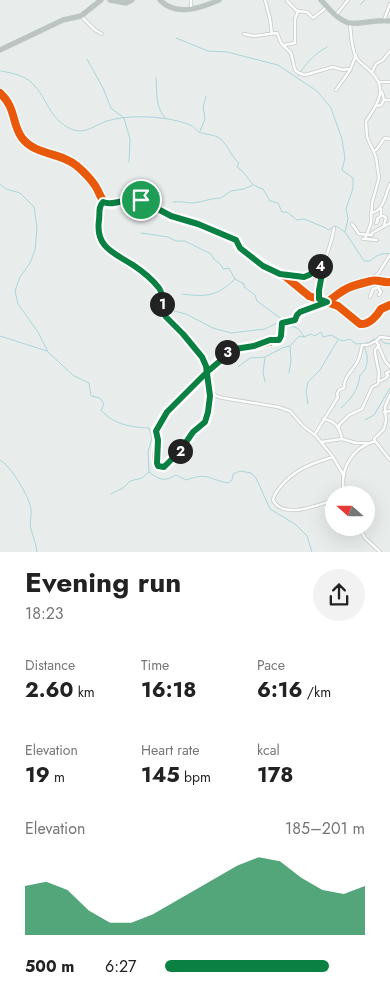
<!DOCTYPE html>
<html lang="en">
<head>
<meta charset="utf-8">
<style>
  :root { --surface:#fff; --page:#f2f2f2; --text:#222; --muted:#767676; --accent:#0b8043 }
  body { margin:0; font-family:Jost,sans-serif; background:var(--page); color:var(--text); height:100vh; display:flex; flex-direction:column; font-size:19px; white-space:nowrap }
  * { box-sizing:border-box; margin:0 }
  p { font-size:16px; color:var(--muted) }
  .icon { flex:none; width:28px; height:28px; fill:none; stroke:currentColor; stroke-width:2; stroke-linecap:round; stroke-linejoin:round }
  .map { position:relative; height:552px; overflow:hidden }
  .details { display:flex; flex-direction:column; background:var(--surface); flex:1 }
  .details>* { flex:none }
  .needle { width:32px; rotate:291deg }
  .controls { position:absolute; left:325px; top:486px; display:grid; gap:10px }
  .controls a { display:grid; place-items:center; width:50px; height:50px; border-radius:50%; background:var(--surface); box-shadow:0 5px 20px #0002; font-size:25px }
  .pin { position:absolute; display:grid; place-items:center; width:42px; height:42px; color:#fff; margin:-21px; border:2px solid #fff; border-radius:50%; box-shadow:0 1px 5px #0007 }
  .km { position:absolute; width:25px; height:25px; margin:-12px; border-radius:50%; background:#222; color:#fff; font-size:14px; line-height:25px; text-align:center }
  .round { display:grid; place-items:center; flex:none; width:52px; height:52px; border-radius:26px; background:var(--page) }
  .head { display:flex; align-items:center; justify-content:space-between; height:85px; padding:0 25px }
  h1 { font-size:28px; font-weight:700; line-height:38px }
  .metrics { display:grid; grid-template-columns:repeat(3,1fr); gap:8px; height:85px; padding:5px 25px }
  .metrics div { display:grid; align-content:center }
  .metrics b { font-size:21px; font-weight:700 }
  .metrics small { font-size:14px; font-weight:400 }
  .metrics p { font-size:14px }
  .chart { height:140px; padding:10px 25px }
  .chart p { display:flex; justify-content:space-between }
  .chart svg { width:100%; height:90px; margin-top:5px; fill:var(--accent); opacity:.7 }
  ul { padding:0 25px; list-style:none; font-size:16px }
  li { display:grid; grid-template-columns:80px 60px 1fr; align-items:center; height:38px }
  li i { height:12px; border-radius:6px; background:var(--accent) }
  .map>svg:first-child { display:block }
</style>
</head>
<body>
<div class="map">
<svg width="390" height="552" viewBox="0 0 390 552">
  <rect width="100%" height="100%" fill="#e8edeb"/>
  <g fill="none" stroke-linecap="round" stroke-linejoin="round">
    <path stroke="#a9d4db" stroke-width="1" d="M 360,5 L 365,0
      M 176,38 L 208,51 L 227,52 L 278,65 L 317,91 L 331,108 L 342,139 L 345,158 L 342,170 L 353,178 L 353,188 L 346,209 L 348,219 L 345,232
      M 87,59 L 103,88 L 111,108 L 124,118 L 130,139 L 129,162
      M 1,71 C 11,73 24,75 32,83 C 48,99 49,119 71,129 C 86,135 94,125 107,121 C 129,114 169,116 190,125 C 193,126 196,130 199,132 C 206,135 214,134 221,139 C 227,145 233,159 239,163 L 237,167 C 248,174 249,186 263,189 L 270,201 L 278,203 L 282,212 L 287,212 L 297,220 L 304,219 L 326,228 L 328,230 L 336,226 L 345,232 L 364,261 L 370,261 C 376,256 382,252 390,254
      M 298,76 C 306,63 313,55 327,47
      M 156,78 C 157,92 155,106 165,118
      M 200,131 L 205,119 L 203,107 L 206,96
      M 0,184 L 6,189 L 20,193 L 34,207 L 37,228 L 35,250 L 30,263 L 20,277 L 15,291 L 18,304 L 38,332 L 48,352 L 74,376 L 89,383 L 91,396 L 100,398 L 104,404 L 101,410 C 114,425 131,427 149,428 L 152,438 L 148,452 L 149,472 C 159,480 165,482 176,475 L 186,480 C 209,472 207,479 228,483 L 232,480 L 233,474 L 240,471 L 251,473 L 256,478 L 270,509 L 295,524 L 307,536 L 312,552
      M 173,202 C 182,201 186,203 193,203 C 203,202 211,198 221,198 L 231,191 L 244,189 L 253,185
      M 141,233 L 168,237 L 176,241 L 185,241 L 211,254 L 214,259 L 222,266 L 223,269 L 229,268 L 235,279 L 244,284 L 244,287 L 255,295 L 257,301 L 283,320 L 290,326 C 298,327 300,330 304,337 L 311,334 L 315,336 L 321,332 L 323,337 L 331,335 L 342,341 L 350,339 L 356,344 L 368,343 L 374,339 L 381,340 L 384,343 L 390,344
      M 182,294 C 205,297 217,297 235,279
      M 174,311 L 186,314 L 213,328 L 231,333 L 265,329 L 283,320
      M 0,336 L 47,351
      M 265,358 L 263,372 L 265,382
      M 238,367 L 250,358 L 265,357 L 282,348 L 290,346 L 299,336 L 304,337
      M 289,373 L 291,360 L 290,346
      M 308,404 L 306,392 L 308,382 L 320,370 L 338,340
      M 341,408 C 352,398 358,390 360,375 C 369,368 369,356 364,346
      M 365,420 L 374,415 L 390,388
      M 0,460 C 11,466 29,496 31,509 C 32,515 29,523 31,529 C 33,537 36,543 37,552
      M 111,494 L 123,488 L 130,481 L 142,478 L 149,472"/>
    <defs>
      <path id="minor" d="M 265,0 L 270,19 L 272,34
        M 287,1 L 297,11 L 307,12 L 313,18 L 327,7
        M 191,9 L 191,0
        M 336,15 L 348,0
        M 82,17 L 95,30 L 102,34
        M 384,20 L 390,4
        M 350,23 C 351,34 351,47 356,57 C 359,63 366,66 370,71 C 389,88 378,104 366,121 L 367,137 L 376,157 L 379,178 L 372,203 L 371,223 L 365,239 L 363,239
        M 244,34 L 254,36 L 277,33 L 281,43 L 291,53 L 295,70 L 299,73 L 305,75 L 333,67 L 343,70 L 347,69 L 350,70
        M 284,45 L 295,43 L 295,19 L 298,11
        M 372,72 L 376,64 L 383,60 L 390,51
        M 380,82 L 390,82
        M 336,90 L 350,70 L 356,55
        M 0,93 C 17,109 11,123 22,138 C 36,156 61,152 77,166 C 84,172 91,179 96,187 C 99,192 101,199 105,203 L 111,204 L 137,199 L 171,216 L 198,224 L 236,240 L 240,248 L 263,265 L 286,277 L 309,296 L 338,306 L 360,324 C 369,325 377,316 381,309 L 390,305
        M 384,100 L 390,100
        M 377,106 L 381,105 L 384,100 L 382,92
        M 374,151 C 380,148 380,142 385,138 L 390,139
        M 103,202 C 98,207 100,213 99,220 C 95,247 114,253 133,265 C 142,271 152,279 159,288 C 166,296 159,308 166,317 C 169,321 174,324 177,328 C 194,344 207,360 209,383
        M 381,208 L 381,216 L 384,216 L 386,218 L 384,225
        M 371,213 C 384,211 385,195 390,184
        M 376,223 L 378,221 L 377,219 L 381,216
        M 352,224 L 359,234 L 372,235 L 372,233 L 390,223
        M 365,239 L 377,240
        M 282,274 C 309,277 301,279 324,264
        M 371,281 L 373,277 L 378,274 L 390,255
        M 379,295 L 381,292 L 378,287 L 383,282
        M 370,297 L 373,289 L 378,287
        M 319,299 C 321,287 320,275 324,263 C 328,251 332,241 334,228
        M 379,347 L 385,361 L 390,367
        M 380,381 L 386,378 L 388,375 L 386,373 L 390,371
        M 209,384 L 210,397 L 208,412 L 205,422 L 193,432 L 180,451 L 164,467 L 158,465 L 156,459 L 158,440 L 156,430 L 167,412 L 229,351 C 237,348 245,348 254,346 C 263,344 270,341 279,340 L 281,336 L 282,323 L 295,320 C 299,308 314,308 325,303 C 333,299 339,292 348,288 C 354,285 363,283 371,281 C 377,279 383,283 390,282
        M 210,389 L 216,396 L 223,398 L 278,407 L 290,411 L 303,426 L 316,436 L 333,457 L 344,476
        M 384,412 L 390,411
        M 339,427 L 339,425 L 349,415 L 362,409 L 372,387 L 378,384 L 379,373 L 375,353 L 375,350 L 379,345 L 376,342 L 380,337 L 389,338
        M 315,434 L 338,397 L 337,394 L 339,390 L 344,388 C 344,376 351,373 356,364 C 360,359 361,351 362,345 L 368,345 L 376,341
        M 342,439 L 356,443 L 367,443
        M 375,441 L 374,439 L 384,429 L 386,421 L 385,407 L 390,395
        M 375,441 L 390,460
        M 321,442 L 342,439 C 340,428 335,420 323,419
        M 333,457 C 313,463 295,469 281,486 C 277,491 274,494 273,500 C 283,520 318,505 334,500
        M 345,495 C 338,471 351,448 375,441
        M 359,528 L 365,538 L 380,552"/>
      <path id="highway" d="M 110,0 L 126,3 L 132,0
        M 160,0 C 176,17 201,8 219,0
        M 321,0 C 328,8 338,20 349,23 C 360,25 376,19 390,21
        M 0,50 L 63,20 L 81,16 L 101,0"/>
    </defs>
    <use href="#minor" stroke="#c5cac8" stroke-width="4"/>
    <use href="#highway" stroke="#c3ccc9" stroke-width="5.5"/>
    <use href="#minor" stroke="#fcfcfc" stroke-width="2.5"/>
    <use href="#highway" stroke="#bcc4c2" stroke-width="4.5"/>
    <defs>
      <path id="cycleway" d="M 0,93 C 17,109 11,123 22,138 C 36,156 61,152 77,166 C 84,172 91,179 96,187 C 99,192 101,199 105,203 L 111,204 L 137,199 L 171,216 L 198,224 L 236,240 L 240,248 L 263,265 L 286,277 L 309,296 L 338,306 L 360,324 C 369,325 377,316 381,309 L 390,305
        M 209,384 L 210,397 L 208,412 L 205,422 L 193,432 L 180,451 L 164,467 L 158,465 L 156,459 L 158,440 L 156,430 L 167,412 L 229,351 C 237,348 245,348 254,346 C 263,344 270,341 279,340 L 281,336 L 282,323 L 295,320 C 299,308 314,308 325,303 C 333,299 339,292 348,288 C 354,285 363,283 371,281 C 377,279 383,283 390,282"/>
    </defs>
    <use href="#cycleway" stroke="#f7fbf9" stroke-width="11"/>
    <use href="#cycleway" stroke="#e8590c" stroke-width="8"/>
  </g>
  <g fill="none" stroke-linecap="round" stroke-linejoin="round">
    <defs>
      <path id="route" d="M 141,200 C 128,196 116,207 103,202 C 98,207 100,213 99,220 C 95,247 114,253 133,265 C 142,271 152,279 159,288 C 165,296 161,308 166,317 L 183,334 L 202,357 L 206,366 L 210,396 L 208,412 L 205,422 L 193,432 L 180,451 L 164,467 L 158,466 L 157,463 L 158,440 L 156,431 L 167,412 L 207,372 L 220,361 L 228,351 L 235,349 L 254,346 L 270,340 L 279,340 L 281,336 L 282,323 L 295,320 L 297,315 L 300,312 L 327,302 L 319,299 L 319,290 L 324,264 L 309,275 L 304,277 L 280,274 L 263,266 L 240,248 L 236,240 L 198,224 L 171,216 L 141,200"/>
    </defs>
    <use href="#route" stroke="#fff" stroke-width="10"/>
    <use href="#route" stroke="#0b8043" stroke-width="6"/>
  </g>
</svg>
<div class="controls">
<a><svg class="needle" viewBox="-14 -14 28 28"><path d="M0-13l5 13h-10z" fill="#e53935"/><path d="M0 13l5-13h-10z" fill="#767676"/></svg></a>
</div>
<div class="pin" style="left:141px;top:200px;background:#1e9e55"><svg class="icon" aria-label="arrive" viewBox="0 0 24 24"><path d="M6 21V4h12l-3 4 3 4H6"/></svg></div>
<b class="km" style="left:162px;top:304px">1</b>
<b class="km" style="left:180px;top:451px">2</b>
<b class="km" style="left:227px;top:352px">3</b>
<b class="km" style="left:320px;top:266px">4</b>
</div>
<section class="details">
<div class="head"><div><h1>Evening run</h1><p>18:23</p></div><a class="round"><svg class="icon" aria-label="share" viewBox="0 0 24 24"><path d="M12 15V3M7 8l5-5 5 5M5 13v7h14v-7"/></svg></a></div>
<div class="metrics">
<div><p>Distance</p><b>2.60<small> km</small></b></div>
<div><p>Time</p><b>16:18</b></div>
<div><p>Pace</p><b>6:16<small> /km</small></b></div>
</div>
<div class="metrics">
<div><p>Elevation</p><b>19<small> m</small></b></div>
<div><p>Heart rate</p><b>145<small> bpm</small></b></div>
<div><p>kcal</p><b>178</b></div>
</div>
<div class="chart"><p><span>Elevation</span>185–201 m</p>
<svg viewBox="0 0 160 44" preserveAspectRatio="none"><path d="M0 44V20L10 18L20 22L30 32L40 38L50 38L60 34L70 28L80 22L90 16L100 10L110 6L120 8L130 16L140 22L150 24L160 20V44z"/></svg>
</div>
<ul>
<li><b>500 m</b>6:27<i style="width:82%"></i></li>
</ul>
</section>
</body>
</html>
